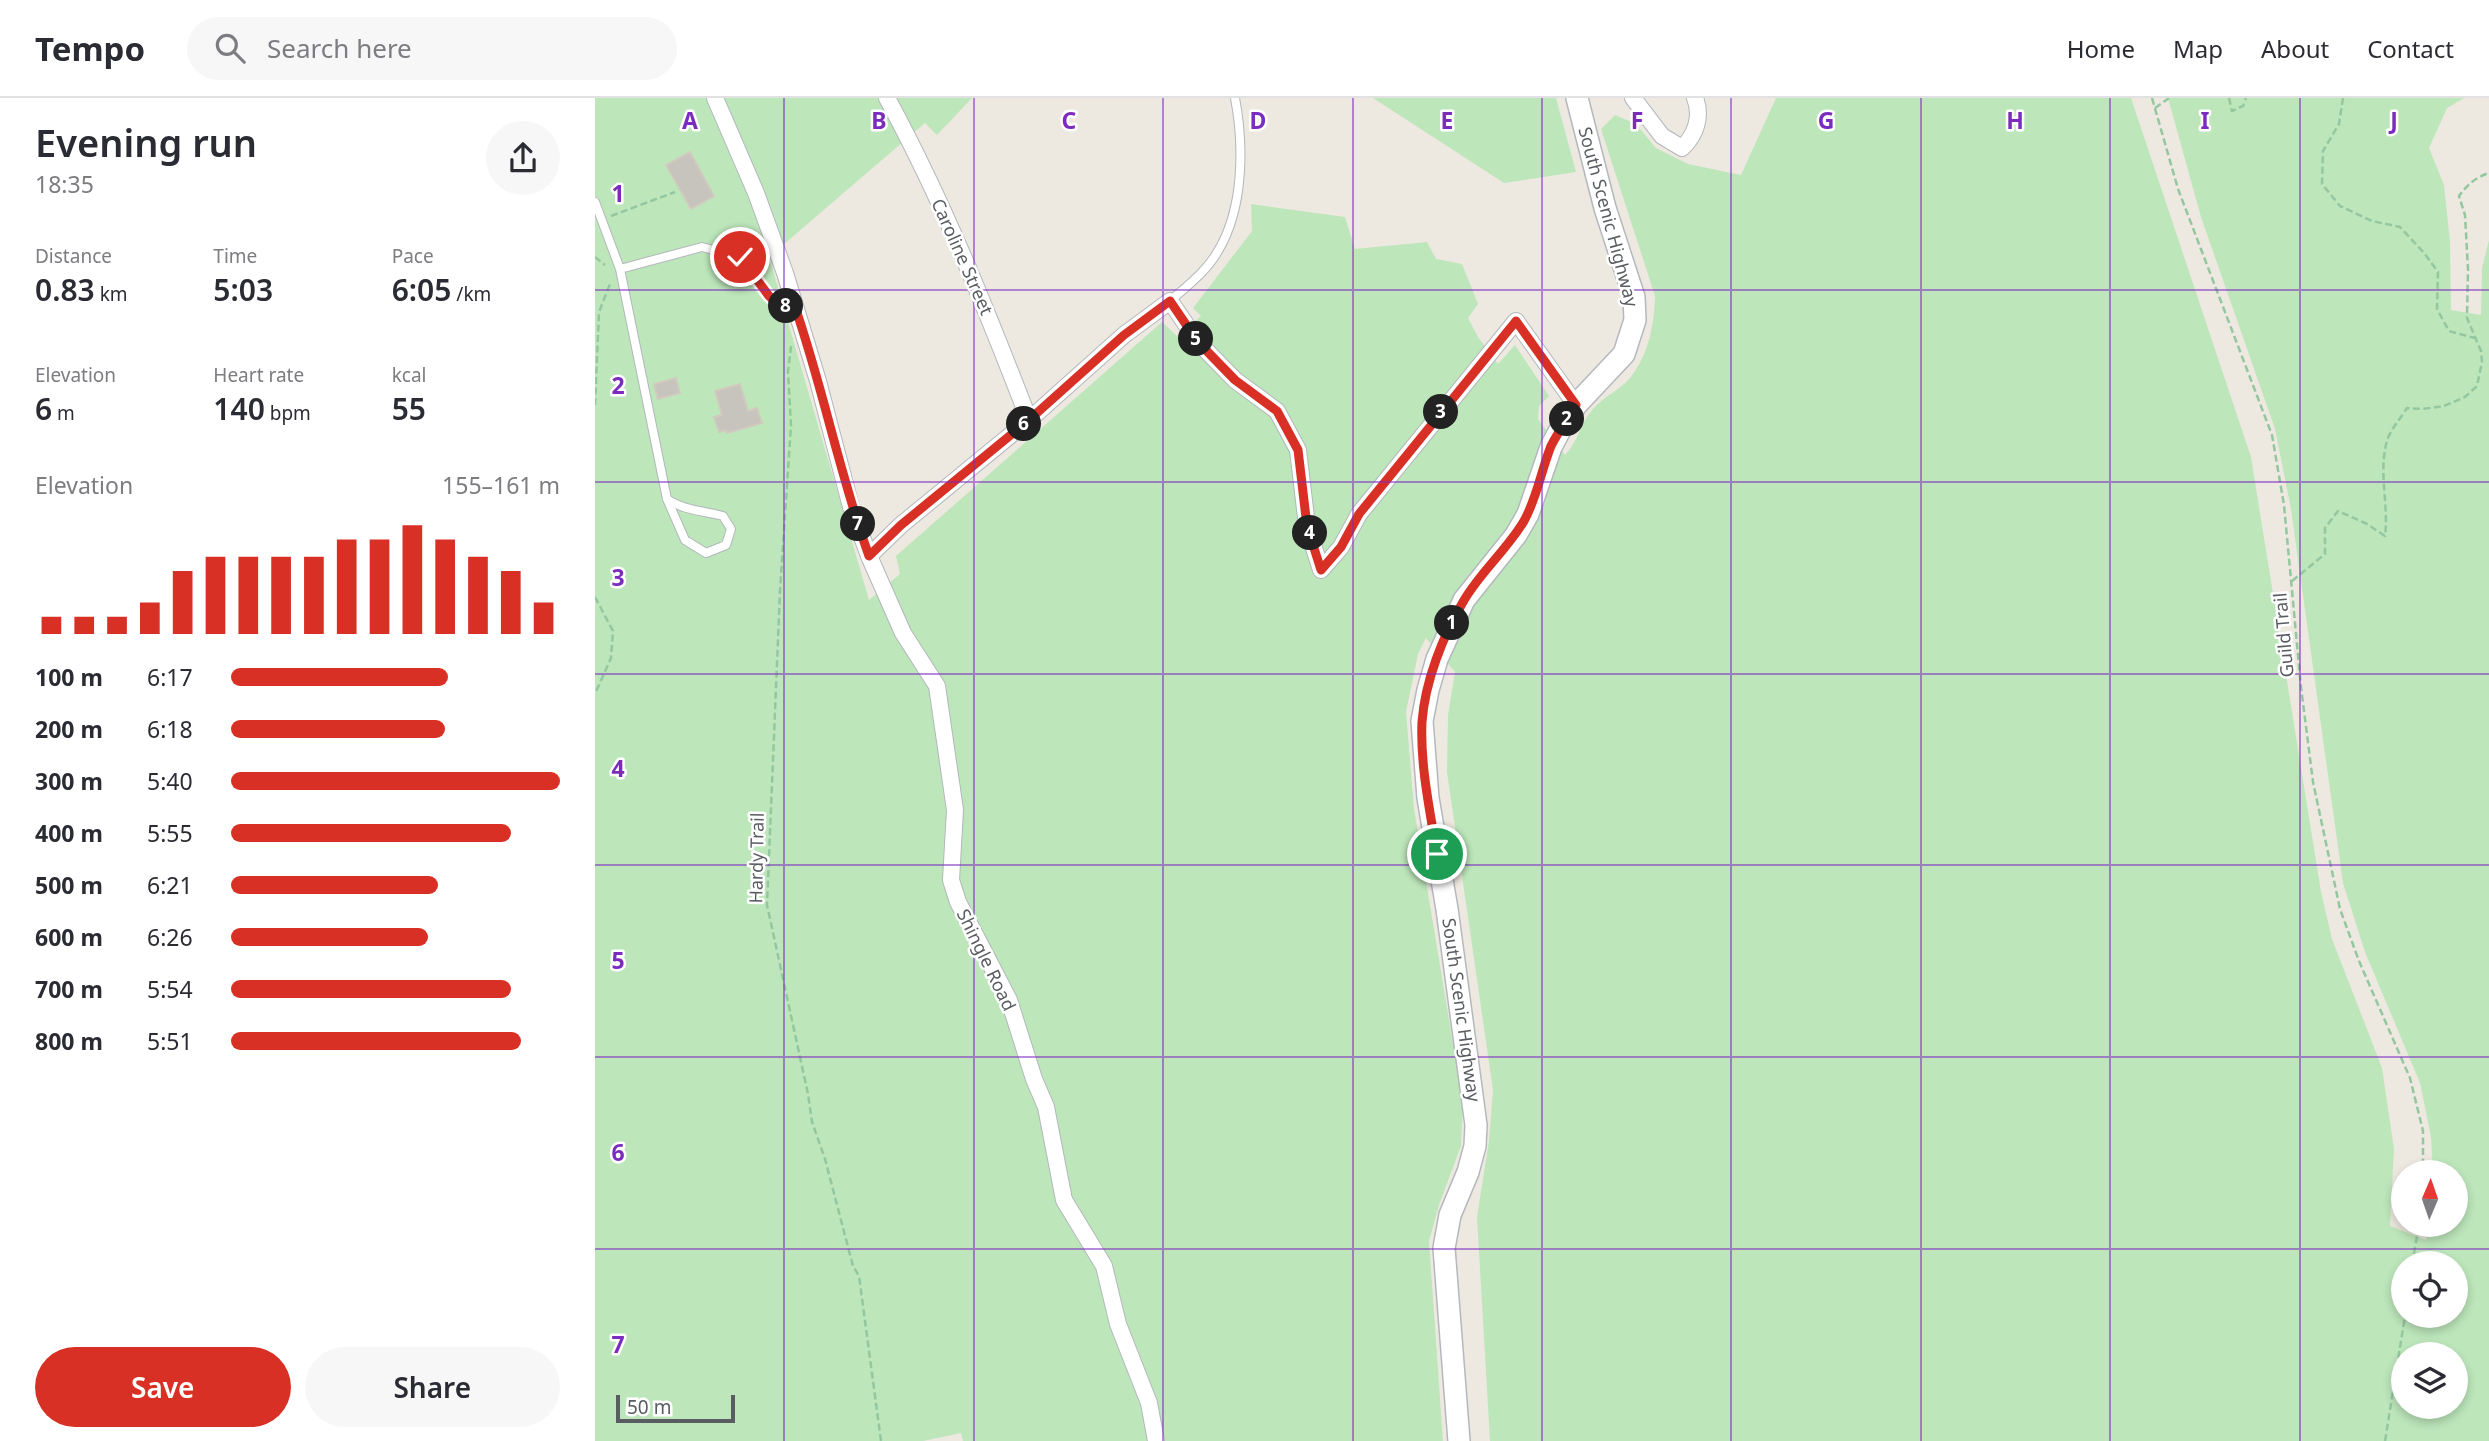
<!DOCTYPE html>
<html lang="en">
<head>
<meta charset="utf-8">
<style>
  :root { --surface:#fff; --page:#f7f7f7; --text:#2b2b33; --muted:#7c7c81; --line:#e1e1e2; --accent:#d93025 }
  body { margin:0; font-family:"Noto Sans",sans-serif; background:var(--page); color:var(--text); height:100vh; display:flex; flex-direction:column; font-size:26px; white-space:nowrap }
  * { box-sizing:border-box; margin:0 }
  p { font-size:23px; color:var(--muted) }
  .icon { flex:none; width:38px; height:38px; fill:none; stroke:currentColor; stroke-width:2; stroke-linecap:round; stroke-linejoin:round }
  .map { position:relative; flex:1; overflow:hidden }
  .panel { display:flex; flex-direction:column; background:var(--surface); width:595px }
  .panel>* { flex:none }
  .needle { width:46px; rotate:2deg }
  .tools { position:absolute; left:1796px; top:1062px; display:grid; gap:14px }
  .tools a { display:grid; place-items:center; width:77px; height:77px; border-radius:50%; background:var(--surface); box-shadow:0 4px 10px #0003; font-size:35px }
  .scale { position:absolute; left:21px; bottom:18px; width:119px; box-sizing:border-box; padding-left:7px; border:4px solid #595d62; border-top:0; font-size:19px; line-height:24px; white-space:nowrap; color:#595d62; -webkit-text-stroke:5px #fff; paint-order:stroke }
  .pin { position:absolute; display:grid; place-items:center; width:60px; height:60px; color:#fff; margin:-30px; border:4px solid #fff; border-radius:50%; box-shadow:0 2px 7px #0007 }
  .km { position:absolute; width:35px; height:35px; margin:-18px; border-radius:50%; background:#222; color:#fff; font-size:19px; line-height:35px; text-align:center }
  .round { display:grid; place-items:center; flex:none; width:74px; height:74px; border-radius:37px; background:var(--page) }
  .head { display:flex; align-items:center; justify-content:space-between; height:119px; padding:0 35px }
  h1 { font-size:38px; font-weight:600; line-height:52px }
  .figures { display:grid; grid-template-columns:repeat(3,1fr); gap:10px; height:119px; padding:7px 35px }
  .figures div { display:grid; align-content:center }
  .figures b { font-size:30px; font-weight:600 }
  .figures small { font-size:19px; font-weight:400 }
  .figures p { font-size:19px }
  .chart { height:196px; padding:14px 35px }
  .chart p { display:flex; justify-content:space-between }
  .chart svg { width:100%; height:126px; margin-top:7px; stroke:var(--accent); stroke-width:6 }
  .primary-button { display:flex; gap:14px; margin-top:auto; padding:14px 35px }
  .primary-button a { flex:1; height:80px; border-radius:42px; background:var(--accent); color:#fff; font-size:28px; font-weight:600; line-height:80px; text-align:center }
  .primary-button a+a { background:var(--page); color:var(--text) }
  ul { padding:0 35px; list-style:none; font-size:23px }
  li { display:grid; grid-template-columns:112px 84px 1fr; align-items:center; height:52px }
  li i { height:18px; border-radius:9px; background:var(--accent) }
  header { display:flex; align-items:center; gap:42px; box-sizing:border-box; height:98px; padding:0 35px; background:var(--surface); border-bottom:2px solid var(--line) }
  header strong { font-size:33px }
  nav { display:flex; gap:38px; margin-inline-start:auto; font-size:24px }
  .search { width:490px; height:63px; background:var(--page); display:flex; align-items:center; gap:18px; box-sizing:border-box; padding:0 24px; border-radius:38px; color:var(--muted); font-size:26px }
  main { display:flex; flex:1; min-height:0 }
  .map>svg:first-child { display:block }
</style>
</head>
<body>
<header>
<strong>Tempo</strong>
<div class="search"><svg class="icon" aria-label="search" viewBox="0 0 24 24"><circle cx="10" cy="10" r="6"/><path d="M15 15l6 6"/></svg>Search here</div>
<nav><a>Home</a><a>Map</a><a>About</a><a>Contact</a></nav>
</header>
<main>
<section class="panel">
<div class="head"><div><h1>Evening run</h1><p>18:35</p></div><a class="round"><svg class="icon" aria-label="share" viewBox="0 0 24 24"><path d="M12 15V3M7 8l5-5 5 5M5 13v7h14v-7"/></svg></a></div>
<div class="figures">
<div><p>Distance</p><b>0.83<small> km</small></b></div>
<div><p>Time</p><b>5:03</b></div>
<div><p>Pace</p><b>6:05<small> /km</small></b></div>
</div>
<div class="figures">
<div><p>Elevation</p><b>6<small> m</small></b></div>
<div><p>Heart rate</p><b>140<small> bpm</small></b></div>
<div><p>kcal</p><b>55</b></div>
</div>
<div class="chart"><p><span>Elevation</span>155–161 m</p>
<svg viewBox="0 0 160 44" preserveAspectRatio="none"><path d="M5 44V38M15 44V38M25 44V38M35 44V33M45 44V22M55 44V17M65 44V17M75 44V17M85 44V17M95 44V11M105 44V11M115 44V6M125 44V11M135 44V17M145 44V22M155 44V33"/></svg>
</div>
<ul>
<li><b>100 m</b>6:17<i style="width:66%"></i></li>
<li><b>200 m</b>6:18<i style="width:65%"></i></li>
<li><b>300 m</b>5:40<i style="width:100%"></i></li>
<li><b>400 m</b>5:55<i style="width:85%"></i></li>
<li><b>500 m</b>6:21<i style="width:63%"></i></li>
<li><b>600 m</b>6:26<i style="width:60%"></i></li>
<li><b>700 m</b>5:54<i style="width:85%"></i></li>
<li><b>800 m</b>5:51<i style="width:88%"></i></li>
</ul>
<div class="primary-button"><a>Save</a><a>Share</a></div>
</section>
<div class="map">
<svg width="1894" height="1343" viewBox="0 0 1894 1343">
  <rect width="100%" height="100%" fill="#ede9e0"/>
  <path fill="#bde6bb" fill-rule="evenodd" d="M 0,0 L 377,0 L 342,37 L 330,25 L 174,159 L 274,502 L 305,476 L 301,458 L 567,224 L 582,238 L 606,218 L 598,210 L 657,133 L 656,106 L 750,119 L 760,151 L 832,144 L 841,161 L 867,166 L 883,206 L 873,220 L 883,239 L 903,266 L 920,247 L 954,298 L 944,308 L 943,321 L 970,357 C 983,344 985,325 998,311 C 1008,299 1025,292 1035,280 C 1054,256 1059,227 1060,198 L 1006,31 L 1020,17 L 1041,26 L 1061,50 L 1093,66 L 1146,77 L 1181,0 L 1536,0 L 1656,359 L 1726,794 L 1737,841 L 1787,970 L 1799,1051 L 1795,1128 L 1831,1142 L 1834,1127 L 1860,1127 L 1860,1074 L 1838,1074 L 1836,1039 L 1825,985 L 1770,854 L 1748,785 L 1696,411 L 1680,331 L 1606,119 L 1573,0 L 1869,0 L 1852,10 L 1834,50 L 1849,87 L 1855,144 L 1856,212 L 1886,217 L 1887,170 L 1894,142 L 1894,1343 L 895,1343 L 882,1119 L 894,1043 L 898,992 L 852,674 L 853,617 L 860,574 L 831,540 L 823,556 L 811,614 L 819,711 L 868,1006 L 866,1048 L 844,1107 L 834,1143 L 848,1343 L 368,1343 L 366,1335 L 328,1343 L 0,1343 ZM 1808,1166 L 1860,1166 L 1860,1218 L 1808,1218 ZM 1808,1256 L 1860,1256 L 1860,1309 L 1808,1309 Z
    M 778,0 L 961,0 L 981,74 L 909,85 Z"/>
  <path fill="#c7c4bd" stroke="#d1cbbe" stroke-width="2" d="M 95,54 L 119,98 L 96,111 L 71,67 Z
    M 81,280 L 85,295 L 63,301 L 59,286 Z
    M 145,286 L 153,313 L 162,310 L 167,325 L 132,335 L 131,332 L 124,334 L 119,319 L 127,317 L 120,293 Z"/>
  <g fill="none" stroke-linecap="round" stroke-linejoin="round">
    <defs>
      <path id="service" d="M 0,104 L 25,171 L 107,149 L 145,159 L 174,198 L 186,209 L 199,206
        M 25,171 L 72,401 L 90,442 L 111,455 L 131,447 L 136,431 L 128,418 C 109,413 87,412 72,401
        M 575,203 C 592,188 612,173 623,153 C 649,110 649,47 640,0"/>
      <path id="minor" d="M 120,0 L 161,95 L 190,175 L 223,283 L 256,409 L 274,458 L 308,535 L 342,588 L 360,712 L 356,782 L 363,804 L 414,902 L 439,981 L 451,1009 L 469,1102 L 509,1168 L 523,1226 L 554,1305 L 561,1343
        M 292,0 C 348,103 392,213 434,322
        M 1038,0 L 1067,38 L 1087,50 C 1101,37 1107,18 1100,0
        M 274,458 L 306,427 L 434,322 L 529,237 L 575,203 L 603,244 L 640,282 L 682,313 L 703,352 L 712,428 L 726,472
        M 726,472 L 746,449 L 764,416 L 921,223 L 981,307"/>
      <path id="secondary" d="M 864,1343 L 849,1150 L 855,1117 L 873,1074 L 880,1048 L 881,1027 L 852,811 L 833,700 L 827,623 L 833,592 L 842,561 L 869,502 L 921,437 L 933,416 L 956,349 L 966,330 L 981,307 L 1029,256 L 1040,222 L 1039,199 L 1010,110 L 982,0"/>
    </defs>
    <use href="#service" stroke="#b3b7bc" stroke-width="10"/>
    <use href="#minor" stroke="#b3b7bc" stroke-width="18"/>
    <use href="#secondary" stroke="#b4b8be" stroke-width="24"/>
    <path stroke="#94c7a0" stroke-width="2.5" stroke-dasharray="7 3.5" stroke-linecap="butt" d="M 1557,0 L 1583,91 L 1677,337 L 1689,407 L 1706,589 L 1718,684 L 1745,811 L 1764,863 L 1815,980 L 1828,1033 L 1828,1074
      M 1634,0 L 1637,13 L 1648,8 L 1651,0
      M 1748,0 L 1744,26 L 1728,53 L 1727,86 L 1745,108 L 1777,123 L 1805,129 L 1830,156 L 1843,174 L 1842,211 L 1854,233 L 1883,241
      M 1560,10 L 1574,0
      M 16,118 L 80,94
      M 0,159 L 10,167
      M 196,248 L 193,274 L 196,327 L 185,493 L 172,807 L 213,996 L 217,1024 L 230,1061 L 258,1168 L 264,1178 L 286,1343
      M 0,307 L 4,214 L 15,186
      M 1697,483 L 1730,456 L 1730,430 L 1743,413 L 1772,426 L 1790,438 C 1794,407 1783,374 1792,343 C 1795,332 1806,320 1812,310 L 1827,311 L 1849,308 L 1870,299 L 1882,288 L 1887,264 L 1886,253 L 1872,220 L 1873,171 L 1870,117 L 1864,98 C 1872,87 1881,79 1894,75
      M 0,499 L 18,533 L 16,560 L 0,596
      M 1817,1166 L 1824,1127
      M 1790,1343 L 1810,1218"/>
    <use href="#service" stroke="#fff" stroke-width="8"/>
    <use href="#minor" stroke="#fff" stroke-width="16"/>
    <use href="#secondary" stroke="#fff" stroke-width="21"/>
  </g>
  <g fill="none" stroke-linecap="round" stroke-linejoin="round">
    <defs>
      <path id="route" d="M 145,159 L 174,198 L 186,209 L 199,206 C 228,289 244,375 274,458 L 306,427 L 434,322 L 529,237 L 575,203 L 603,244 L 640,282 L 682,313 L 703,352 L 712,428 L 726,472 L 746,449 L 764,416 L 921,223 L 981,307 C 972,321 963,334 956,348 C 946,373 942,400 929,423 C 912,452 885,474 868,504 C 848,538 830,583 827,624 C 825,667 835,713 842,756"/>
    </defs>
    <use href="#route" stroke="#fff" stroke-width="14"/>
    <use href="#route" stroke="#d93025" stroke-width="9"/>
  </g>
  <path fill="none" stroke="#7b2cbf" stroke-width="2" stroke-opacity="0.55" d="M 189,0 L 189,1343M 379,0 L 379,1343M 568,0 L 568,1343M 758,0 L 758,1343M 947,0 L 947,1343M 1136,0 L 1136,1343M 1326,0 L 1326,1343M 1515,0 L 1515,1343M 1705,0 L 1705,1343M 0,192 L 1894,192M 0,384 L 1894,384M 0,576 L 1894,576M 0,767 L 1894,767M 0,959 L 1894,959M 0,1151 L 1894,1151"/>
  <g text-anchor="middle" stroke-width="5" stroke-linejoin="round" paint-order="stroke">
    <g font-size="18" fill="#595d62" stroke="#fff">
      <text transform="translate(1013 119) rotate(75)" y="6">South Scenic Highway</text>
      <text transform="translate(367 159) rotate(66)" y="6">Caroline Street</text>
      <text transform="translate(1689 537) rotate(-95)" y="6">Guild Trail</text>
      <text transform="translate(162 760) rotate(-89)" y="6">Hardy Trail</text>
      <text transform="translate(391 862) rotate(64)" y="6">Shingle Road</text>
      <text transform="translate(866 912) rotate(82)" y="6">South Scenic Highway</text>
    </g>
  </g>
  <g font-size="23" text-anchor="middle" font-weight="bold" fill="#7b2cbf" stroke="#fff" stroke-width="5" stroke-linejoin="round" paint-order="stroke">
    <text x="95" y="31">A</text>
    <text x="284" y="31">B</text>
    <text x="474" y="31">C</text>
    <text x="663" y="31">D</text>
    <text x="852" y="31">E</text>
    <text x="1042" y="31">F</text>
    <text x="1231" y="31">G</text>
    <text x="1420" y="31">H</text>
    <text x="1610" y="31">I</text>
    <text x="1799" y="31">J</text>
    <text x="23" y="104">1</text>
    <text x="23" y="296">2</text>
    <text x="23" y="488">3</text>
    <text x="23" y="679">4</text>
    <text x="23" y="871">5</text>
    <text x="23" y="1063">6</text>
    <text x="23" y="1255">7</text>
  </g>
</svg>
<div class="tools">
<a><svg class="needle" viewBox="-14 -14 28 28"><path d="M0-13l5 13h-10z" fill="#e53935"/><path d="M0 13l5-13h-10z" fill="#7c7c81"/></svg></a>
<a><svg class="icon" aria-label="locate" viewBox="0 0 24 24"><circle cx="12" cy="12" r="6"/><path d="M12 2v4M12 18v4M2 12h4M18 12h4"/></svg></a>
<a><svg class="icon" aria-label="layers" viewBox="0 0 24 24"><path d="M12 4l9 5-9 5-9-5zM3 14l9 5 9-5"/></svg></a>
</div>
<div class="scale">50 m</div>
<div class="pin" style="left:842px;top:756px;background:#1e9e55"><svg class="icon" aria-label="arrive" viewBox="0 0 24 24"><path d="M6 21V4h12l-3 4 3 4H6"/></svg></div>
<div class="pin" style="left:145px;top:159px;background:#d93025"><svg class="icon" aria-label="check" viewBox="0 0 24 24"><path d="M5 12l5 5 9-10"/></svg></div>
<b class="km" style="left:857px;top:525px">1</b>
<b class="km" style="left:972px;top:321px">2</b>
<b class="km" style="left:846px;top:314px">3</b>
<b class="km" style="left:715px;top:435px">4</b>
<b class="km" style="left:601px;top:241px">5</b>
<b class="km" style="left:429px;top:326px">6</b>
<b class="km" style="left:263px;top:426px">7</b>
<b class="km" style="left:191px;top:208px">8</b>
</div>
</main>
</body>
</html>
